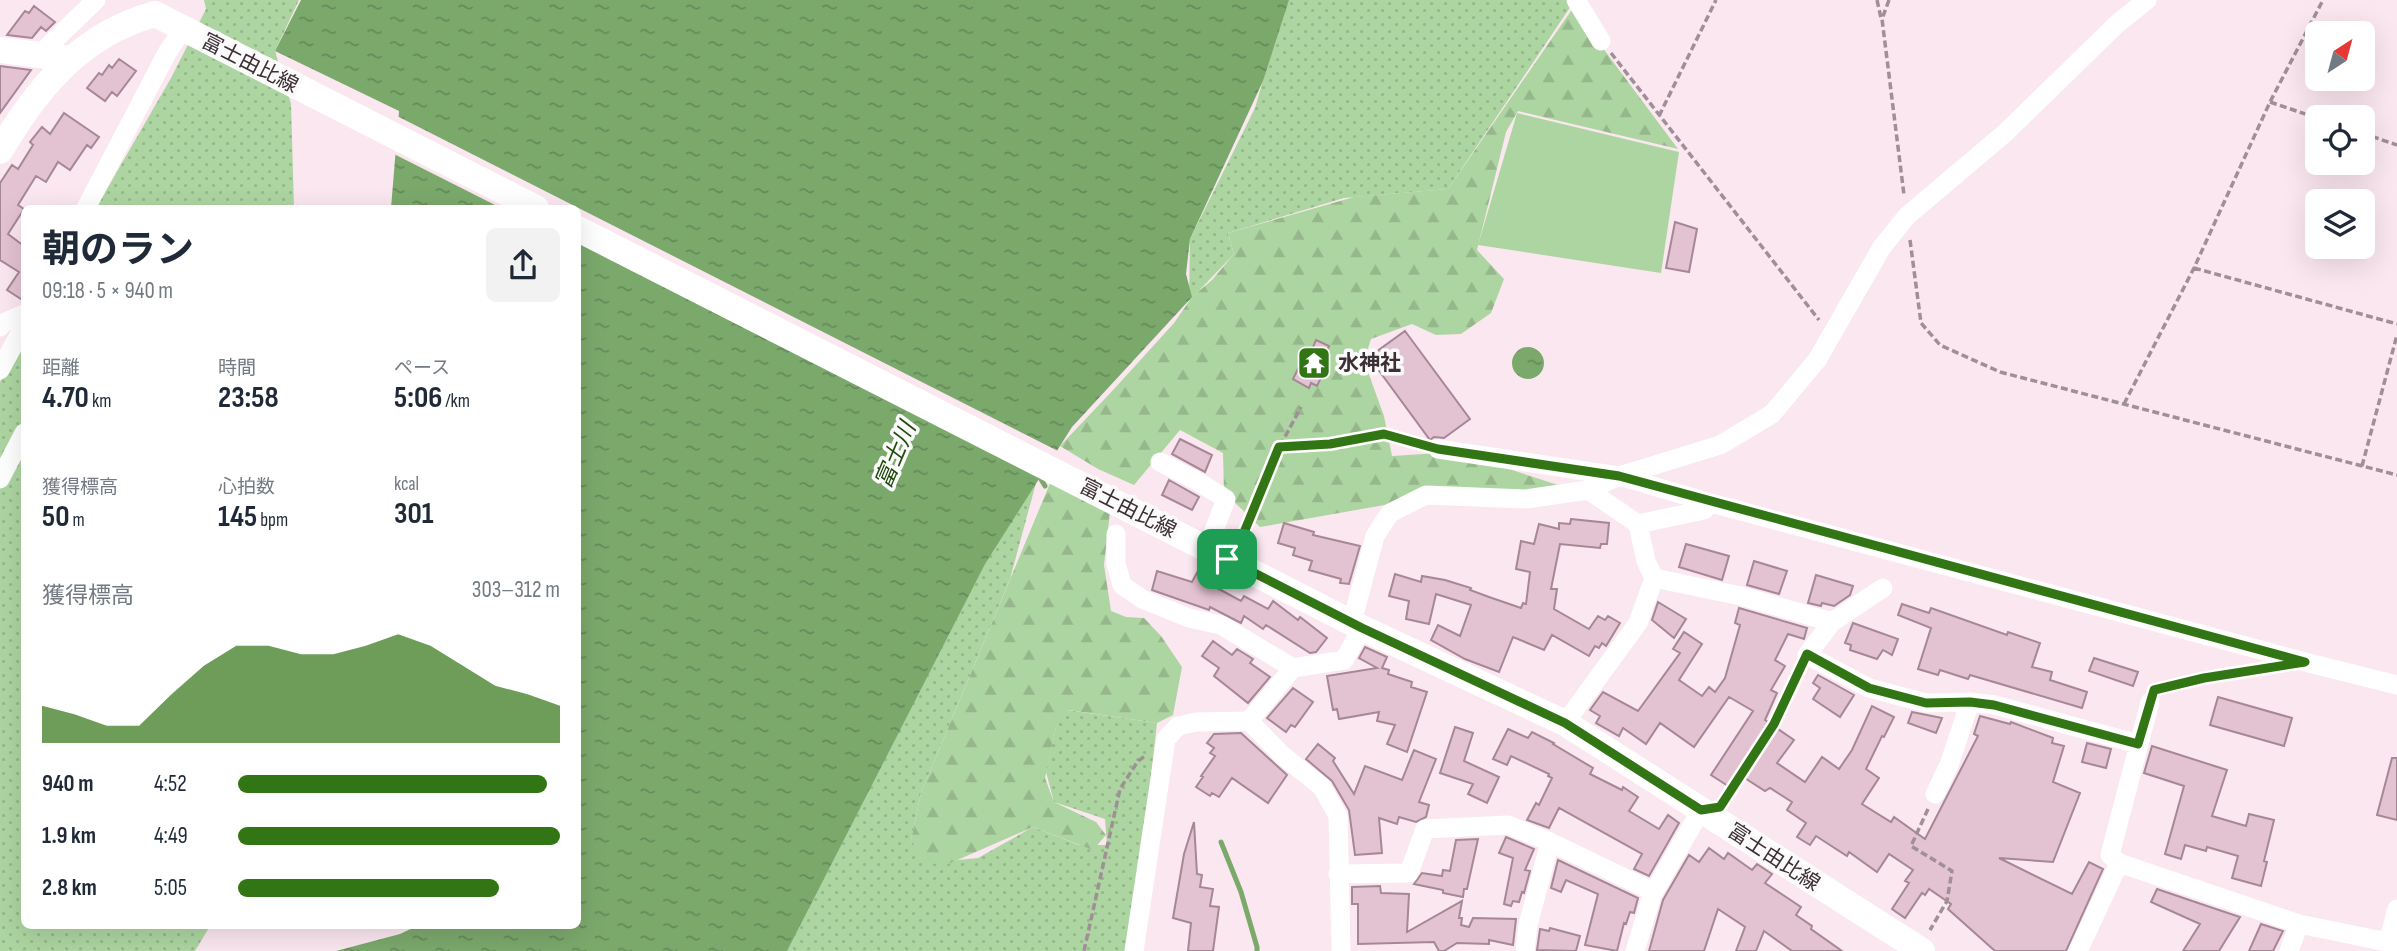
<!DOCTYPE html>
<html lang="ja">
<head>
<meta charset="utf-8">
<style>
  :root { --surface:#fff; --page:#f2f2f3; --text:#1f2937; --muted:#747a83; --accent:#327514 }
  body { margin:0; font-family:"Sofia Sans Condensed","Noto Sans JP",sans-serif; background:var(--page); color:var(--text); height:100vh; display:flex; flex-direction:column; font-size:26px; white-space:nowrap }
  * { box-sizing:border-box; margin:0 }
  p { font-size:23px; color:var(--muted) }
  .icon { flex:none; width:38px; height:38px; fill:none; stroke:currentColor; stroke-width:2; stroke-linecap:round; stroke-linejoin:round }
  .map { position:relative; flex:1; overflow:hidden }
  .side { position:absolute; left:21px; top:205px; width:560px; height:724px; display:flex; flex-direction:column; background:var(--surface); border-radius:10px; box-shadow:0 7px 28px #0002 }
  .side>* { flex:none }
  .needle { width:46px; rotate:36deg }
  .fabs { position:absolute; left:2305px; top:21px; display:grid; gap:14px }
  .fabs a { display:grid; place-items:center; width:70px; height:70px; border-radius:10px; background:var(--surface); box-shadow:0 7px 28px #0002; font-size:35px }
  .pin { position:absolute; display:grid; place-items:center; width:60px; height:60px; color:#fff; margin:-30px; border-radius:14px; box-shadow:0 4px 10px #0006 }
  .round { display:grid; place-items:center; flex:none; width:74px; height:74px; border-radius:10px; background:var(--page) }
  .overview { display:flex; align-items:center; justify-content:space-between; height:119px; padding:0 21px }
  h1 { font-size:38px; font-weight:700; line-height:52px }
  .stats { display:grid; grid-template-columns:repeat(3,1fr); gap:10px; height:119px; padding:7px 21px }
  .stats div { display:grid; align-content:center }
  .stats b { font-size:30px; font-weight:700 }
  .stats small { font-size:19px; font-weight:400 }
  .stats p { font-size:19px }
  .chart { height:196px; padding:14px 21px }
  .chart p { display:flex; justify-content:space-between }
  .chart svg { width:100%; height:126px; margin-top:7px; fill:var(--accent); opacity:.7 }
  ul { padding:0 21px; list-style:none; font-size:23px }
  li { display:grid; grid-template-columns:112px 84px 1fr; align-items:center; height:52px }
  li i { height:18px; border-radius:9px; background:var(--accent) }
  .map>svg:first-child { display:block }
</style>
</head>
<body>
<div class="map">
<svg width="2397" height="951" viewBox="0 0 2397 951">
  <defs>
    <pattern id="grass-dots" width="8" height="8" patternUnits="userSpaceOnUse" patternTransform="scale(1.75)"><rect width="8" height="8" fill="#add5a1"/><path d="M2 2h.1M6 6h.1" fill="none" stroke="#96b78b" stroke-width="1.8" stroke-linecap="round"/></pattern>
    <pattern id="forest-firs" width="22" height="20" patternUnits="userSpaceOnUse" patternTransform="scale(1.75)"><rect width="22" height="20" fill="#add5a1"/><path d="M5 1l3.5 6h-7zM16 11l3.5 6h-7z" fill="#96b78b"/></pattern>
    <pattern id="water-ripples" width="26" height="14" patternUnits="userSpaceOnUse" patternTransform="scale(1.75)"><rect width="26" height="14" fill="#7ba96c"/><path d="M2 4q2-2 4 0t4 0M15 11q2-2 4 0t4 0" fill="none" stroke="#668a5a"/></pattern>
  </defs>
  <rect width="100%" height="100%" fill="#fbe7f0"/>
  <path fill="url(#grass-dots)" d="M 204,0 L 299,0 L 275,51 L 291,104 L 294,208 L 96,208 L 171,78 L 206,9 Z
    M 1286,0 L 1575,0 L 1448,189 L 1344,198 L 1228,233 L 1234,254 L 1189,301 L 1190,239 L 1255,108 Z
    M 24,337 L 24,926 L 210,926 L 195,951 L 0,951 L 0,382 Z
    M 1036,483 L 1010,579 L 921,793 L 911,840 L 929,863 L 978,858 L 1033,827 L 1079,845 L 1107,845 L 1105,819 L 1054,802 L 1046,772 L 1060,709 L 1157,723 L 1131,951 L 758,951 L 814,814 Z"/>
  <path fill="url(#forest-firs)" d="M 1573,8 L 1678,149 L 1518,111 L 1506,132 L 1477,250 L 1504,279 L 1491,313 L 1461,334 L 1436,335 L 1412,324 L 1371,339 L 1364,361 L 1384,416 L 1392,456 L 1457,452 L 1564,487 L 1390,504 L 1260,527 L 1224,492 L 1223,453 L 1180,430 L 1134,485 L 1098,469 L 1060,446 L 1115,388 L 1174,323 L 1192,297 L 1212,280 L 1234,254 L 1228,233 L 1354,197 L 1448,189 Z
    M 1051,481 L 1110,512 L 1104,565 L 1111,611 L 1126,617 L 1144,618 L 1161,636 L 1182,667 L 1173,715 L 1157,723 L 1068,710 L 1056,727 L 1045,778 L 1054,802 L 1096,822 L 1106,835 L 1093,850 L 1033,827 L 946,865 L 928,863 L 911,840 L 921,793 Z"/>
  <path fill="#add5a1" d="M 1517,113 L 1679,152 L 1661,273 L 1478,245 Z"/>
  <path fill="url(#water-ripples)" d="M 301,0 L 1289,0 L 1263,81 L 1190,239 L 1186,274 L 1192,297 L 1072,427 L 985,564 L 787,951 L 336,951 L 400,934 L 417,926 L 578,926 L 578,208 L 391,208 L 399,111 L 275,51 Z
    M1512 363a16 16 0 1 1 32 0a16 16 0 1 1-32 0Z"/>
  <path fill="#fbe7f0" d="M 395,115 L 1060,452 L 1044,477 L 578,241 L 578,208 L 501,208 L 392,153 Z"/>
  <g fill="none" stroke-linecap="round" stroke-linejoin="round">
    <path stroke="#7ba96c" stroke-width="5" d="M 1039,476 L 1045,486
      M 1221,842 L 1241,892 L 1257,947 L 1257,951"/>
  </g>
  <path fill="#e3c2d1" stroke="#a68796" stroke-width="2" d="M 34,6 L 55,22 L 46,31 L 41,27 L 32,38 L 7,35 L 25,11 L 29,13 Z
    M 119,59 L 136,71 L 117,96 L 112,92 L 105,101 L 87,88 L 99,73 L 102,75 L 109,65 L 112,68 Z
    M 0,66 L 31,70 L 0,113 Z
    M 64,113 L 99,137 L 91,148 L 87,145 L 70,170 L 58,162 L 46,182 L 36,176 L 18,205 L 24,209 L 8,234 L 24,246 L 24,301 L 7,290 L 19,272 L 0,260 L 0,183 L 12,165 L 18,169 L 33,145 L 30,142 L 42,127 L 50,134 Z
    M 1675,222 L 1697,229 L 1689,272 L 1666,268 Z
    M 1405,331 L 1470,419 L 1444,438 L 1434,437 L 1430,440 L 1369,357 Z
    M 1316,340 L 1329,346 L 1324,358 L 1329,361 L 1317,386 L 1311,383 L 1309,388 L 1293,379 L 1306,352 L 1310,354 Z
    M 1180,439 L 1212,455 L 1205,472 L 1172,454 Z
    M 1169,480 L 1199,497 L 1192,510 L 1162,495 Z
    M 1571,519 L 1609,523 L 1607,544 L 1601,544 L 1600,548 L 1560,544 L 1551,589 L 1557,589 L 1554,609 L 1589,629 L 1598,616 L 1605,620 L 1608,616 L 1620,623 L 1606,646 L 1602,643 L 1599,648 L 1595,646 L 1589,656 L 1552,635 L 1544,650 L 1513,637 L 1499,672 L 1465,659 L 1431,640 L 1438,625 L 1460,636 L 1471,605 L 1436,594 L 1429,624 L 1406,619 L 1409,601 L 1389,596 L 1395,574 L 1421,582 L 1422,576 L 1445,580 L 1471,588 L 1470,590 L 1489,597 L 1521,608 L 1523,603 L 1526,604 L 1530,572 L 1516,569 L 1521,541 L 1534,544 L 1539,524 L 1559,529 L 1559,523 L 1570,524 Z
    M 1284,523 L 1314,532 L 1313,535 L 1360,546 L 1349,584 L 1340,583 L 1341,579 L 1309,570 L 1312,561 L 1293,555 L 1295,548 L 1278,543 Z
    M 1686,544 L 1729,556 L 1722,580 L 1679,567 Z
    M 1754,561 L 1787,571 L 1779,594 L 1747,585 Z
    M 1200,567 L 1222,579 L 1217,588 L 1241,601 L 1244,596 L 1268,609 L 1273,601 L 1298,620 L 1300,617 L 1327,638 L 1316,652 L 1310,653 L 1266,625 L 1263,629 L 1244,616 L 1241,623 L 1210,607 L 1209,610 L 1152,590 L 1157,571 L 1192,582 Z
    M 1816,575 L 1853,586 L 1850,595 L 1834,606 L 1822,603 L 1821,606 L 1808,603 Z
    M 1658,602 L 1686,619 L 1674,638 L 1652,620 Z
    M 1902,604 L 1929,613 L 1931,608 L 2007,635 L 2008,632 L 2040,643 L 2032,667 L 2052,672 L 2050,680 L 2087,692 L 2082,708 L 1970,675 L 1968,679 L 1940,670 L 1938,675 L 1918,669 L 1931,628 L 1898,615 Z
    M 1739,608 L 1807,628 L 1804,639 L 1788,634 L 1775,660 L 1785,666 L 1771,690 L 1777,693 L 1765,720 L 1794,740 L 1777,763 L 1805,782 L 1822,757 L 1839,769 L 1852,750 L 1872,706 L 1894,717 L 1884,737 L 1882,736 L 1866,769 L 1879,778 L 1862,804 L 1891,822 L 1894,817 L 1925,839 L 1978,736 L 1974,734 L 1980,716 L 2010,724 L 2011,722 L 2053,738 L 2052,743 L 2064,746 L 2053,782 L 2080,793 L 2053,862 L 1999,858 L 2072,894 L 2089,862 L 2103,869 L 2066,951 L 1995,951 L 1948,909 L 1951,904 L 1929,889 L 1925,895 L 1922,893 L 1905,918 L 1892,909 L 1909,883 L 1905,881 L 1913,870 L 1889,854 L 1877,872 L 1849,852 L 1847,856 L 1816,836 L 1810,845 L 1797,837 L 1806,823 L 1787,810 L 1792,802 L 1770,788 L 1765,791 L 1737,773 L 1728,786 L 1711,775 L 1753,711 L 1729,697 L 1694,747 L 1660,723 L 1646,744 L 1623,728 L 1619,736 L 1596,723 L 1600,716 L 1590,710 L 1603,692 L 1638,711 L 1680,653 L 1673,649 L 1684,632 L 1702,644 L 1679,680 L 1702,696 L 1709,687 L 1715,692 L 1725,678 L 1740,625 L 1735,623 Z
    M 1853,623 L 1898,639 L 1892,655 L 1883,650 L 1877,659 L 1850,650 L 1851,645 L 1845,643 Z
    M 1213,641 L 1232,655 L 1237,649 L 1253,659 L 1250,663 L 1270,677 L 1248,703 L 1214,676 L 1219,668 L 1202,656 Z
    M 1365,647 L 1387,657 L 1382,668 L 1389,670 L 1388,674 L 1412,682 L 1411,687 L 1427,692 L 1407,752 L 1387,744 L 1395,725 L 1377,721 L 1379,712 L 1339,719 L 1337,709 L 1333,710 L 1327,676 L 1377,668 L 1359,658 Z
    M 2094,658 L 2138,672 L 2133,686 L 2089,671 Z
    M 1818,675 L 1854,695 L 1840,717 L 1813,699 L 1820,688 L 1813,683 Z
    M 1293,688 L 1313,702 L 1295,727 L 1291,725 L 1286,732 L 1267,718 Z
    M 2218,697 L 2292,718 L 2284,746 L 2210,725 Z
    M 1912,712 L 1942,718 L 1936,733 L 1908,723 Z
    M 1455,727 L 1473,733 L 1464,761 L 1499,777 L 1487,803 L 1468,794 L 1473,784 L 1440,773 Z
    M 1508,729 L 1528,738 L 1532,732 L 1554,743 L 1553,744 L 1593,768 L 1590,774 L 1622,790 L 1623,787 L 1638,797 L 1629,811 L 1659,829 L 1668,815 L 1679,823 L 1649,876 L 1634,869 L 1642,854 L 1559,808 L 1549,828 L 1527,820 L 1536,803 L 1539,805 L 1552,778 L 1548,776 L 1549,774 L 1511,756 L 1507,765 L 1493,759 Z
    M 1241,733 L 1287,775 L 1268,803 L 1232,778 L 1219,797 L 1212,793 L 1210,796 L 1196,787 L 1203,777 L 1201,776 L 1215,756 L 1210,753 L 1214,748 L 1207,743 L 1214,734 Z
    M 2087,743 L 2111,749 L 2106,768 L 2082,762 Z
    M 1318,744 L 1335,758 L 1333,761 L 1354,794 L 1365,766 L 1402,780 L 1414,750 L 1436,759 L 1419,802 L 1429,805 L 1426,817 L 1416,822 L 1399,817 L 1397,824 L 1379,818 L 1382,853 L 1355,855 L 1349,810 L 1332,781 L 1306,759 Z
    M 2152,746 L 2227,770 L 2212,816 L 2246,826 L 2249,814 L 2274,820 L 2264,861 L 2267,862 L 2261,886 L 2232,878 L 2238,856 L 2207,847 L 2206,851 L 2185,845 L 2181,859 L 2165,854 L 2184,786 L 2144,773 Z
    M 2392,758 L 2397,758 L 2397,820 L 2377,815 Z
    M 1194,822 L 1197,874 L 1202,875 L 1200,887 L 1213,889 L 1210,906 L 1219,907 L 1213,951 L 1188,951 L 1191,923 L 1173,918 L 1184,854 Z
    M 1506,837 L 1534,849 L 1525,870 L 1530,871 L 1524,893 L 1522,892 L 1519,902 L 1513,901 L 1511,906 L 1504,904 L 1513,858 L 1499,853 Z
    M 1478,839 L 1467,889 L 1464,889 L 1463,897 L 1443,893 L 1443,890 L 1414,884 L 1422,873 L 1442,876 L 1443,870 L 1450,871 L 1456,840 Z
    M 1709,848 L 1724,859 L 1728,853 L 1752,870 L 1757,864 L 1772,874 L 1765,883 L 1801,907 L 1796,915 L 1812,926 L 1811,929 L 1842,951 L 1792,951 L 1764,931 L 1756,951 L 1736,951 L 1745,927 L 1718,909 L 1704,951 L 1649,951 L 1663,900 L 1689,855 L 1699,862 Z
    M 1558,860 L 1638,898 L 1634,913 L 1630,912 L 1626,924 L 1624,923 L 1617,951 L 1585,945 L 1598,894 L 1566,880 L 1561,892 L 1551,888 Z
    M 1380,886 L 1381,893 L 1409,894 L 1407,932 L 1462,901 L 1459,918 L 1462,918 L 1461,925 L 1469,927 L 1473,918 L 1516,919 L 1513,945 L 1489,940 L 1489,944 L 1457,943 L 1444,951 L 1439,951 L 1434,942 L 1358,944 L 1358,904 L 1352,904 L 1352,887 Z
    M 2157,889 L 2207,906 L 2240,917 L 2219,951 L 2183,951 L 2200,924 L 2151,902 Z
    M 2261,924 L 2283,931 L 2273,951 L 2249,951 Z
    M 1550,928 L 1580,936 L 1576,951 L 1537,950 L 1540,929 L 1549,931 Z"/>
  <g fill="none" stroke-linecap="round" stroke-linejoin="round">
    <path stroke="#9f8f96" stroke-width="3.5" stroke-dasharray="7 3.5" stroke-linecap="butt" d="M 1877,0 L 1881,18
      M 1889,0 L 1882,19 L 1904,195
      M 1611,53 L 1819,320
      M 2270,102 L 2317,118
      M 1659,116 L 1716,0
      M 2362,133 L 2397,145
      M 1910,240 L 1921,323 L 1940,345 L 2000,372 L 2397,475
      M 2194,268 L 2397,324
      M 2124,404 L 2194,268 L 2270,102 L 2323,0
      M 1279,448 L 1330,444 L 1384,434 L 1421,444
      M 2362,466 L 2397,335
      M 1238,542 L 1279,448 L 1301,407
      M 2159,688 L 2205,678 L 2262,669
      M 1724,801 L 1774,724 L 1800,669
      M 1928,809 L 1911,846 L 1952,871 L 1947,901 L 1930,930
      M 1084,951 L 1120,789 L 1138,761 L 1145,756"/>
    <path stroke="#fff" stroke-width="19" d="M 1576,0 L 1601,41
      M 40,54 L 96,0
      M 86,208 L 167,53 L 183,29
      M 0,327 L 3,323 L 24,314
      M 0,370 L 24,326
      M 1438,449 L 1619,476 L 1711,503 L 2305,662 L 2397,685
      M 1160,462 L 1197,481 L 1226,499 L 1207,549
      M 0,479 L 24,433
      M 1588,490 L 1638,524 L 1646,561 L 1654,578
      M 1638,524 L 1704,510 L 1711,503
      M 1116,534 L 1116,564 L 1122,585 L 1142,599 L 1189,618 L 1221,625 L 1293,668
      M 1883,588 L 1832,622 L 1807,655 L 1869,688 L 1926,703 L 1970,702 L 1995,705 L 2138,744
      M 1352,622 L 1375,536 L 1390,513 L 1426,495 L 1526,499 L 1588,490 L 1619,476 L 1720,445 L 1772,414 L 1817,360 L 1882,247 L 1907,216 L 2005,133 L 2118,23 L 2147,0
      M 1249,721 L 1293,668 L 1344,660 L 1362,628
      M 1565,723 L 1638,623 L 1654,578 L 1741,596 L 1832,622
      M 1935,794 L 1949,765 L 1970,702
      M 2119,863 L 2299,924 L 2397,944
      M 1338,874 L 1409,873 L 1425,829 L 1508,825 L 1550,842 L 1654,892
      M 2388,942 L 2397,909
      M 1134,951 L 1166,739 L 1178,726 L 1196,722 L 1249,721 L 1282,755 L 1322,787 L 1338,816 L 1341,951
      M 1525,951 L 1528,925 L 1550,842
      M 1635,951 L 1652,895 L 1701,810
      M 2078,951 L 2119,863 L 2110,855 L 2150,702
      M 2289,951 L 2299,924"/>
    <path stroke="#fff" stroke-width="26" d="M 0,50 L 70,59
      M 0,151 C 37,88 81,34 155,14 L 536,208
      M 578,229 L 1362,628 L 1565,723 L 1922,951"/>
  </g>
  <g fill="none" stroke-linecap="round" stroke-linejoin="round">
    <defs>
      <path id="route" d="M 1384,434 L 1438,449 L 1619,476 L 2305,662 L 2204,678 L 2154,690 L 2138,744 L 1994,705 L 1970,702 L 1926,703 L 1869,688 L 1807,654 L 1774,724 L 1720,807 L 1701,810 L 1565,723 L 1362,628 L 1227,559 L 1243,535 L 1279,447 L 1330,444 Z"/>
    </defs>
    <use href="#route" stroke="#fff" stroke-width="14"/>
    <use href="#route" stroke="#327514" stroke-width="9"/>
  </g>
  <defs>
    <symbol id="temple-square" viewBox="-11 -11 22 22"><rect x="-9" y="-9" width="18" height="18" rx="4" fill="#327514" stroke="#fafafa"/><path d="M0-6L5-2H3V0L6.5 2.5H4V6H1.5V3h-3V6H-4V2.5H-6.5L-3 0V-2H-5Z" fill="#fff"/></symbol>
  </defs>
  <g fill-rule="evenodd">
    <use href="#temple-square" x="1295" y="344" width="38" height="38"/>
  </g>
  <g text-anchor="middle" stroke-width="7" stroke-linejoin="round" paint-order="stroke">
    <g font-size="21" fill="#3c2f35" stroke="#fafafa">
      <text transform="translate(250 63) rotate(27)" y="7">富士由比線</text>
      <text transform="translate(1128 508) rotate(27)" y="7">富士由比線</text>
      <text transform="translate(1774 857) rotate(33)" y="7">富士由比線</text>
    </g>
    <g font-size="21" font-weight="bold" fill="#3c2f35" stroke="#fafafa" text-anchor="start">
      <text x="1338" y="370">水神社</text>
    </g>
    <g font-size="23" font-style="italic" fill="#1e4a0a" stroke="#fafafa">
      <text transform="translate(895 455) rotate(-67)" y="8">富士川</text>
    </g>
  </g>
</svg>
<div class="fabs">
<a><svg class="needle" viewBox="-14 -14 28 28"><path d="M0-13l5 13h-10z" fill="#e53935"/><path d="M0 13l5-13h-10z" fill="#747a83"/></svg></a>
<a><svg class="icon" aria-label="locate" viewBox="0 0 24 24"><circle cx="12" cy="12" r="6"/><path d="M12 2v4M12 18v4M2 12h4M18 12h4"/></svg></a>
<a><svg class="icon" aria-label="layers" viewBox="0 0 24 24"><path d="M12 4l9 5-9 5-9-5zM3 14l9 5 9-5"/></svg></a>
</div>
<div class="pin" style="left:1227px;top:559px;background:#1e9e55"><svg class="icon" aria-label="arrive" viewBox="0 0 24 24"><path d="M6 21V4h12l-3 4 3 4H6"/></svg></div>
<section class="side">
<div class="overview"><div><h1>朝のラン</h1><p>09:18 · 5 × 940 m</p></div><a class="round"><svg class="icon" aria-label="share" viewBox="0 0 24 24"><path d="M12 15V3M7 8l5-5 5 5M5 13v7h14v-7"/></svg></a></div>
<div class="stats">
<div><p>距離</p><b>4.70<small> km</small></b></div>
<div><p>時間</p><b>23:58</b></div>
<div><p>ペース</p><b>5:06<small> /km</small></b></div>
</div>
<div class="stats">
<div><p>獲得標高</p><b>50<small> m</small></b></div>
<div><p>心拍数</p><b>145<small> bpm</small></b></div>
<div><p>kcal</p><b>301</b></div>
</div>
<div class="chart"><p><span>獲得標高</span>303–312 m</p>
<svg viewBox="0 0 160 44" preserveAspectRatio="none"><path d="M0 44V31L10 34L20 38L30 38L40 27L50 17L60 10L70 10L80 13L90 13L100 10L110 6L120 10L130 17L140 24L150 27L160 31V44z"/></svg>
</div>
<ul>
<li><b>940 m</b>4:52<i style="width:96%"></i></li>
<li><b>1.9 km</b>4:49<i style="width:100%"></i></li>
<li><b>2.8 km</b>5:05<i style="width:81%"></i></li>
</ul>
</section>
</div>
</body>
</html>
